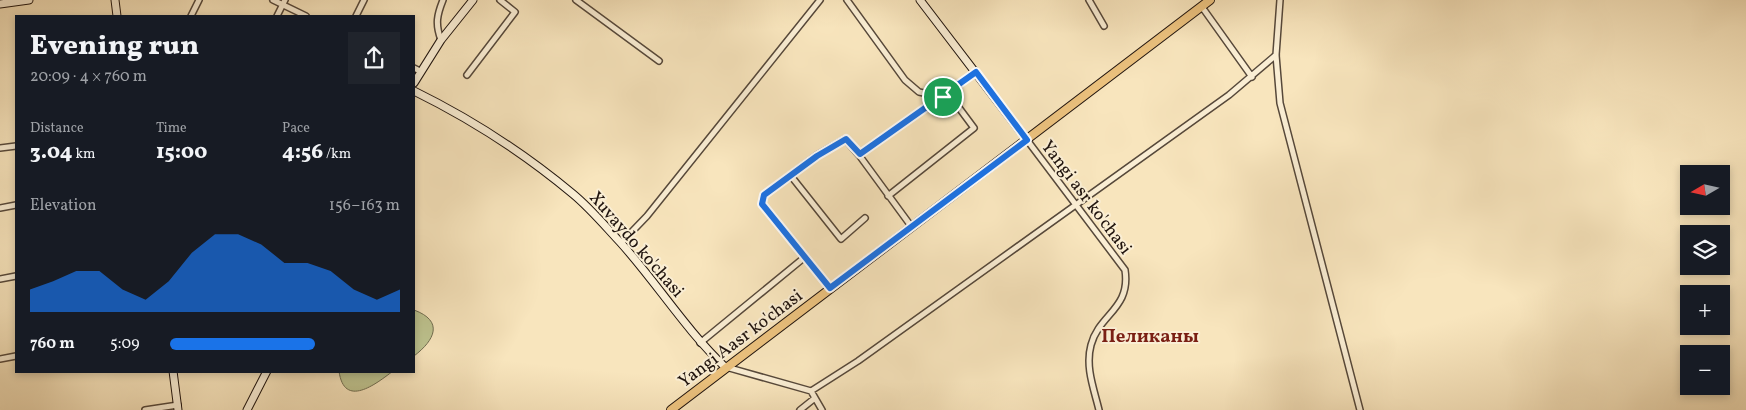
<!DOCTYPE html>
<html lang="en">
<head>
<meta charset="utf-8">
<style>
  :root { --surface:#171b24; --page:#20242c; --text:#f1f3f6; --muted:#9ea1a6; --accent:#1a73e8 }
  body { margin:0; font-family:Vollkorn,serif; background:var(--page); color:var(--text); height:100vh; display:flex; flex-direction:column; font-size:19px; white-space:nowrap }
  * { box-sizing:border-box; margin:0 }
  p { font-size:16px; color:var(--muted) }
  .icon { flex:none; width:28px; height:28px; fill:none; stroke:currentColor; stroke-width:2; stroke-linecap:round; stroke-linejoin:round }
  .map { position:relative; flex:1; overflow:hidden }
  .drawer { position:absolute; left:15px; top:15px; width:400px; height:358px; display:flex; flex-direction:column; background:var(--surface); border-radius:0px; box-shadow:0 2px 8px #0003 }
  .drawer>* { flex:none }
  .needle { width:32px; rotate:261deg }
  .fabs { position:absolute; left:1680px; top:165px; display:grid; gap:10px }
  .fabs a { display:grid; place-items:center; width:50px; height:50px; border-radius:0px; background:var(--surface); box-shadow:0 2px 8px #0003; font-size:25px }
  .pin { position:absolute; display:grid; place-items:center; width:42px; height:42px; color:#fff; margin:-21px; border:2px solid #fff; border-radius:50%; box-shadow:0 1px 5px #0007 }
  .round { display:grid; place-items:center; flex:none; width:52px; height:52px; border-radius:0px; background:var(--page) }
  .summary { display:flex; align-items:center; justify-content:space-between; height:85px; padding:0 15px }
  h1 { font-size:28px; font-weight:800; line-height:38px }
  .figures { display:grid; grid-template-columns:repeat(3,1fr); gap:8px; height:85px; padding:5px 15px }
  .figures div { display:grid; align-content:center }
  .figures b { font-size:21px; font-weight:800 }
  .figures small { font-size:14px; font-weight:400 }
  .figures p { font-size:14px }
  .chart { height:140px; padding:10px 15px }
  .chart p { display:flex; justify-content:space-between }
  .chart svg { width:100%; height:90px; margin-top:5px; fill:var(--accent); opacity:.7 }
  ul { padding:0 15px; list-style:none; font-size:16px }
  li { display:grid; grid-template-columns:80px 60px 1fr; align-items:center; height:38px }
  li i { height:12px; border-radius:6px; background:var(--accent) }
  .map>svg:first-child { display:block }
</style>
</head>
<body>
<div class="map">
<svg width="1746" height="410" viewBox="0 0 1746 410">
  <rect width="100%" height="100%" fill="#f8e5bd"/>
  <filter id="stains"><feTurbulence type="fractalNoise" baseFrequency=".004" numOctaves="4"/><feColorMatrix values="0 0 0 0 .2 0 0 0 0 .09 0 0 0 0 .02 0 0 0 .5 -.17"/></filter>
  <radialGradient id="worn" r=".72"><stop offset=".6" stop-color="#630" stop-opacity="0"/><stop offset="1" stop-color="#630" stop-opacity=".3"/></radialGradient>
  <path fill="#bec490" stroke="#6f6c4f" d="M 414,310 C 444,321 435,340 414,356 Z
    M 339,371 L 393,371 C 376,384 344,409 339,371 Z"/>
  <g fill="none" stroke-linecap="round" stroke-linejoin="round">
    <defs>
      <path id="street" d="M 273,0 L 306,16
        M 576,0 L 659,61
        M 847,0 L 905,80 L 919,92 L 943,97
        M 1089,0 L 1104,26
        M 1280,0 L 1276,55 L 1280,103 L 1360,410
        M 1202,7 L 1252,77
        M 191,16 L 199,0
        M 277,16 L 285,0
        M 356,16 L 364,0
        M 441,40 C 435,24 437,15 443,0
        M 414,68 L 420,71
        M 467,75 L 515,12 L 500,0
        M 1027,140 L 1125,270 C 1131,309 1099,314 1091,345 C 1085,367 1094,389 1099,410
        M 0,148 L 16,146
        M 859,155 L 911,226
        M 791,176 L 841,239 L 865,218
        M 888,196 L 974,128 L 948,93
        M 0,208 L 16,205
        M 621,243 L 647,216 L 820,0
        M 805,257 L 830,288
        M 0,279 L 16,276
        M 700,343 L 805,257 L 762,204 L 764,195 L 817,155 L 845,139 L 859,155 L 976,72
        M 0,359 L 16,356
        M 726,367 L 811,391 L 822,410
        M 811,391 L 858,361 L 1229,95 L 1276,55
        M 145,410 L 178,405
        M 800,410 L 815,398"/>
      <path id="secondary" d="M 115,0 L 117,16
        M 920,0 L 1027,140
        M 0,4 L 29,0
        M 414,83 L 441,40 L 473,0
        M 414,91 C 469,118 525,154 573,194 C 590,208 605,226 620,242 C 657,283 685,329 725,367
        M 173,371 L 178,410
        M 247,410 L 267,371"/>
      <path id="primary" d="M 671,410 L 1210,0"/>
    </defs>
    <use href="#street" stroke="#56483a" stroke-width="8"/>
    <use href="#secondary" stroke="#20140e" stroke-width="9"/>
    <use href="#primary" stroke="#20140e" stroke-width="10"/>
    <use href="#street" stroke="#faeed4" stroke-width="5"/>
    <use href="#secondary" stroke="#faeed4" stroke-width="7"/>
    <use href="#primary" stroke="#ecc27e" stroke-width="8"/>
  </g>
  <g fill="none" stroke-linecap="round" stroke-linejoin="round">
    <defs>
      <path id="route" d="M 976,72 L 1027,140 L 830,288 L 762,204 L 764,195 L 817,156 L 846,139 L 860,154 Z"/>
    </defs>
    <use href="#route" stroke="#fff" stroke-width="10"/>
    <use href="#route" stroke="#1a73e8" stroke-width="6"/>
  </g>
  <g text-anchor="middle" stroke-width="4" stroke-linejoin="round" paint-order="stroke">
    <g font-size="18" fill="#20140e" stroke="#faeed4">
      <text transform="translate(1087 197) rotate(53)" y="6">Yangi asr ko'chasi</text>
      <text transform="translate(637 244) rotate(49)" y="6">Xuvaydo ko'chasi</text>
      <text transform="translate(740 338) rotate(-37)" y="6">Yangi Aasr ko'chasi</text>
    </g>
    <g font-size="19" font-weight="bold" fill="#7a1f14" stroke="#faeed4">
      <text x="1150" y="342">Пеликаны</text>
    </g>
  </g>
  <rect width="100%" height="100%" filter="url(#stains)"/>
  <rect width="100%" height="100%" fill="url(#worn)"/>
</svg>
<div class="fabs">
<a><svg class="needle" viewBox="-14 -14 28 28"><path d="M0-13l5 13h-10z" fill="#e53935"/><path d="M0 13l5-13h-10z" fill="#9ea1a6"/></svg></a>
<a><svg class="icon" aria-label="layers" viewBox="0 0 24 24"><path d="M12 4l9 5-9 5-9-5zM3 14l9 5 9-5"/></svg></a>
<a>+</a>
<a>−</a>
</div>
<div class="pin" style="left:943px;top:97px;background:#1e9e55"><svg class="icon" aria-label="arrive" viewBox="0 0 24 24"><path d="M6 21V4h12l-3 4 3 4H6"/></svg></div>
<section class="drawer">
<div class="summary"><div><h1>Evening run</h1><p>20:09 · 4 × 760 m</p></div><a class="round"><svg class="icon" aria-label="share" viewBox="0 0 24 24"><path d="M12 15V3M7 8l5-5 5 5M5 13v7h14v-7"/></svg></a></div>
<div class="figures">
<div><p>Distance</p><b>3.04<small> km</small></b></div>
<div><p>Time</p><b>15:00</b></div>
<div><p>Pace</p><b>4:56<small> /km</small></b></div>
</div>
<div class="chart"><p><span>Elevation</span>156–163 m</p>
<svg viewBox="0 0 160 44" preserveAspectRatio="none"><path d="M0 44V33L10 29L20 24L30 24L40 33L50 38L60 29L70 15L80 6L90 6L100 11L110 20L120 20L130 24L140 33L150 38L160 33V44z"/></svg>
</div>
<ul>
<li><b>760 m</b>5:09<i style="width:63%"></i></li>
</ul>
</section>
</div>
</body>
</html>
